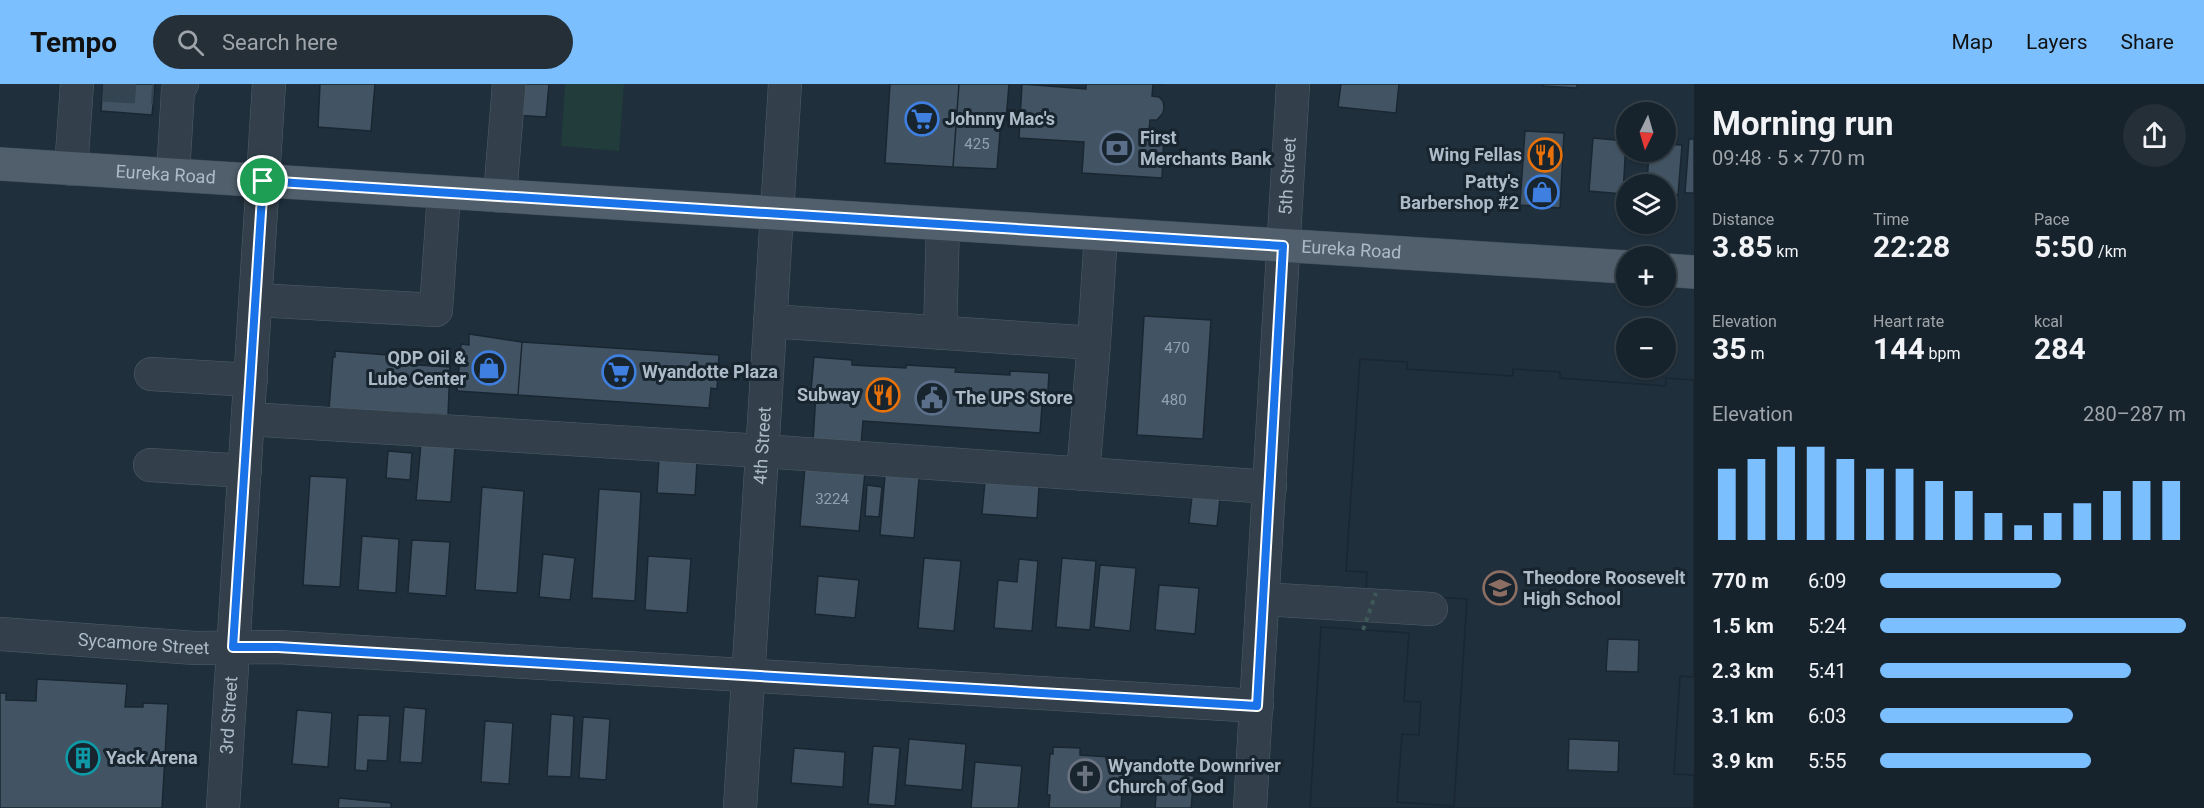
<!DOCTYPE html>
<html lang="en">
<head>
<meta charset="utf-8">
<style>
  :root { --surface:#17232c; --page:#242f38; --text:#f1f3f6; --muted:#9ea4a9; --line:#364048; --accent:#7bbfff }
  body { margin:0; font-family:Roboto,sans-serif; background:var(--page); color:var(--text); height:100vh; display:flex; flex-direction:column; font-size:22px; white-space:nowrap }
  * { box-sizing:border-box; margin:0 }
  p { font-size:20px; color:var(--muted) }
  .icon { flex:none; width:33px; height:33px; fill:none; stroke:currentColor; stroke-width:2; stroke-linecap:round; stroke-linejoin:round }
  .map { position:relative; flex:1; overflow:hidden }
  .side { display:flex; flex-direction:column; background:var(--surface); width:510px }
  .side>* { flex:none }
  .needle { width:39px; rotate:185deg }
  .buttons { position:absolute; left:1616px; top:18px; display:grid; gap:12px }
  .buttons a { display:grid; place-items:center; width:60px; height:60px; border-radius:50%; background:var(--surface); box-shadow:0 2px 4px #0004,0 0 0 2px var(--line); font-size:30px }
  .pin { position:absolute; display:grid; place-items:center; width:51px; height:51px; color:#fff; margin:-26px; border:3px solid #fff; border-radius:50%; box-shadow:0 2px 6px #0007 }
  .round { display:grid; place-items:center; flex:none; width:63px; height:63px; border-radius:32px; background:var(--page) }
  .head { display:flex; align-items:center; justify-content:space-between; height:102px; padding:0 18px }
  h1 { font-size:33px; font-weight:700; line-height:45px }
  .metrics { display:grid; grid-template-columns:repeat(3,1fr); gap:9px; height:102px; padding:6px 18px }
  .metrics div { display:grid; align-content:center }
  .metrics b { font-size:30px; font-weight:700 }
  .metrics small { font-size:16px; font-weight:400 }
  .metrics p { font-size:16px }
  .chart { height:168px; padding:12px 18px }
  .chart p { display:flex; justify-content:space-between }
  .chart svg { width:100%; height:108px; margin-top:6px; stroke:var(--accent); stroke-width:6 }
  ul { padding:0 18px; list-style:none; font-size:20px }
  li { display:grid; grid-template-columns:96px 72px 1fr; align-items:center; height:45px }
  li i { height:15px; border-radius:8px; background:var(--accent) }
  header { display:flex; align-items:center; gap:36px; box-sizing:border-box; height:84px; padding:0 30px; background:var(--accent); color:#111 }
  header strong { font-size:28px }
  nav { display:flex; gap:33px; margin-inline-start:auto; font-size:21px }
  .search { width:420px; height:54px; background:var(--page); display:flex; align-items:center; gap:15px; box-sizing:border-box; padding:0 21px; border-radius:33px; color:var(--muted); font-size:22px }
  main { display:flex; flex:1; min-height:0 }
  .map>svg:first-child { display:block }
</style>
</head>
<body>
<header>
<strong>Tempo</strong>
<div class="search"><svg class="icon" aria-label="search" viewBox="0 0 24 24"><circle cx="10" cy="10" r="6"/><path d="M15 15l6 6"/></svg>Search here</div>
<nav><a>Map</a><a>Layers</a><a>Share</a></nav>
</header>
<main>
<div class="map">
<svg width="1694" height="724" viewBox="0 0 1694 724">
  <rect width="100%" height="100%" fill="#1f2f3b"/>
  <path fill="#213c3b" d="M 565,0 L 624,0 L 619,67 L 561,62 Z"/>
  <path fill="#425463" stroke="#1a2732" stroke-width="1.5" fill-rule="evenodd" d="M 103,0 L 155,0 L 152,31 L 101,27 Z
    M 320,0 L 375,0 L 371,47 L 318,43 Z
    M 516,0 L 549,0 L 546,33 L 513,31 Z
    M 890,0 L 959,0 L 953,83 L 885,79 Z
    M 959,0 L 1009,0 L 1006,37 L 1001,36 L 997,85 L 953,83 Z
    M 1022,0 L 1086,5 L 1086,0 L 1163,0 L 1153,0 L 1152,12 L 1159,13 L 1163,17 L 1164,23 L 1163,29 L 1157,36 L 1150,36 L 1149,46 L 1164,48 L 1162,94 L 1082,89 L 1084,58 L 1019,54 Z
    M 1341,0 L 1399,0 L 1396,29 L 1338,23 Z
    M 1544,0 L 1577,0 L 1577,4 L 1543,2 Z
    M 1525,47 L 1564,49 L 1560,124 L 1520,121 Z
    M 1593,54 L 1626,57 L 1623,110 L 1589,107 Z
    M 1689,55 L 1694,55 L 1694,109 L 1685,109 Z
    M 1665,60 L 1682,61 L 1678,111 L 1665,110 L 1665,100 L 1647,100 L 1649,68 L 1665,68 Z
    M 1144,232 L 1211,236 L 1203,355 L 1137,351 Z
    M 469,250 L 522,258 L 518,311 L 457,307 L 461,260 L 469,261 Z
    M 522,258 L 719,271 L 717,305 L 711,304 L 709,324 L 518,311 Z
    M 335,267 L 402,272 L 402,280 L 450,283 L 448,331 L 329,325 L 333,273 L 335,273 Z
    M 814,273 L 852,276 L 852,281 L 906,284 L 906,281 L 956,284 L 955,288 L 1010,291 L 1010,287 L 1049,289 L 1047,322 L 1042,322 L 1040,349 L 863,337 L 861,362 L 813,358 L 816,308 L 811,307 Z
    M 1360,275 L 1407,278 L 1407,285 L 1513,292 L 1513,285 L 1560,288 L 1560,294 L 1666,302 L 1666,294 L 1694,296 L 1694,593 L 1680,592 L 1674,690 L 1694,691 L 1694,724 L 1310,724 L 1321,543 L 1409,549 L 1404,617 L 1421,618 L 1419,651 L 1402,650 L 1397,718 L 1454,722 L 1467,515 L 1366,509 L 1367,488 L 1346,487 ZM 1608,555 L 1639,556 L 1638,588 L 1606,587 ZM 1569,655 L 1619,657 L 1618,688 L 1568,686 Z
    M 1360,275 L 1407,278 L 1407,285 L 1513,292 L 1513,285 L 1560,288 L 1560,294 L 1666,302 L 1666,294 L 1694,296 L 1694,593 L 1680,592 L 1674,690 L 1694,691 L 1694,724 L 1310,724 L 1321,543 L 1409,549 L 1404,617 L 1421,618 L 1419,651 L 1402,650 L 1397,718 L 1454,722 L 1467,515 L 1366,509 L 1367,488 L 1346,487 Z
    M 421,359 L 455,362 L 451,418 L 416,416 Z
    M 388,367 L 412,369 L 410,396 L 386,394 Z
    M 659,375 L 697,378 L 695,411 L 657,409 Z
    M 805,383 L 865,388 L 859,447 L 800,442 Z
    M 885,391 L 919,394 L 914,454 L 880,451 Z
    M 310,392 L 347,394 L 340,503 L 303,501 Z
    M 985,397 L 1039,402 L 1037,434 L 982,430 Z
    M 867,401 L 882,403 L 879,433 L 865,432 Z
    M 482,403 L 524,407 L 517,509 L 475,506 Z
    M 599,405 L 641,408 L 635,517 L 592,514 Z
    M 1192,412 L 1220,414 L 1217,442 L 1189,439 Z
    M 362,452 L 399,455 L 396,509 L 358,506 Z
    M 412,456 L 450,458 L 446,512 L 408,509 Z
    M 543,470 L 575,474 L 570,516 L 539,513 Z
    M 648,472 L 691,475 L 687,529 L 645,526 Z
    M 924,474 L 961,477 L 954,547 L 918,544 Z
    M 1062,474 L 1096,477 L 1090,546 L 1056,543 Z
    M 1019,475 L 1038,477 L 1032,547 L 994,544 L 998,496 L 1017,498 Z
    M 1100,481 L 1136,484 L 1130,547 L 1094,543 Z
    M 818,492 L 859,496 L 855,534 L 815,530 Z
    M 1159,501 L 1199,504 L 1195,550 L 1155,546 Z
    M 37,595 L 127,600 L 125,623 L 143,623 L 143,619 L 168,620 L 162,724 L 0,724 L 0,609 L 6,609 L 6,616 L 36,617 Z
    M 404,623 L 426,625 L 422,679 L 400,678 Z
    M 297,626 L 332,629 L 328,683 L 292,680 Z
    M 551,630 L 574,632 L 571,693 L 547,692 Z
    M 358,631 L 390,632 L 387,677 L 368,676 L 367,687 L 355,686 Z
    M 583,633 L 610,635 L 606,696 L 579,694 Z
    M 485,637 L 513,639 L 509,700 L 481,698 Z
    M 909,655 L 966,660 L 962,706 L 905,701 Z
    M 873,662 L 900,664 L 895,722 L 868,720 Z
    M 1053,663 L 1080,664 L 1080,671 L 1124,674 L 1121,724 L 1049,724 L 1050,711 L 1047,711 L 1050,670 L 1053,670 Z
    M 794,664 L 845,668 L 843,703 L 791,699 Z
    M 975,678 L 1022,682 L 1018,724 L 971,724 Z
    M 1158,688 L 1194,692 L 1191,724 L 1155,724 Z
    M 339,714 L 391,719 L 391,724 L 338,724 Z"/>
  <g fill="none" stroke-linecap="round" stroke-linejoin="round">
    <path stroke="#344450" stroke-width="33" stroke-dasharray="33 16" stroke-linecap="butt" d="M 103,1 L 154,4"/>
    <defs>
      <g id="minor">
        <path d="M 71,85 L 77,0"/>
        <path d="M 173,91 L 178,6 L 182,0"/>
        <path d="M 500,112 L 509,0"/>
        <path d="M 256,216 L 436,226 L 444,109"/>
        <path d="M 770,237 L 1094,259 L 1083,390"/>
        <path d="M 940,249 L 943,140"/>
        <path d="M 1094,259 L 1101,150"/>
        <path d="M 151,290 L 251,296"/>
        <path d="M 248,335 L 762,367 L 1270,403"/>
        <path d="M 150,381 L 245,387"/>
        <path d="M 1263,515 L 1431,525"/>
        <path id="s1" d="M 0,550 L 195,564 L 278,563 L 1257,622"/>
        <path id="s2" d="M 223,724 L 269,0"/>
        <path id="s3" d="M 740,724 L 785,0"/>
        <path id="s4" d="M 1250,724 L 1293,0"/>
      </g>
      <g id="major">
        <path id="s5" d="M 0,80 L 1626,183"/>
        <path d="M 1665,186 L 1694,188"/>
      </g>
    </defs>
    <use href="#minor" stroke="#505e69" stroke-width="34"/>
    <use href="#major" stroke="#3f4c58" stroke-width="34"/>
    <use href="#minor" stroke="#33404b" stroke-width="33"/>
    <use href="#major" stroke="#505f6b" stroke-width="33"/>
    <path stroke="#3e5858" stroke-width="4" stroke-dasharray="4.5 4.5" stroke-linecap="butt" d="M 1363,546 L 1376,509"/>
  </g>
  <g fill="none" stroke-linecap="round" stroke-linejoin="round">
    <defs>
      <path id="route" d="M 263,97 L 1283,162 L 1257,622 L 278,563 L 233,563 Z"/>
    </defs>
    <use href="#route" stroke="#fff" stroke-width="12"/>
    <use href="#route" stroke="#1a73e8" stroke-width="8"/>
  </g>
  <defs>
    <symbol id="supermarket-ring" viewBox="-11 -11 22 22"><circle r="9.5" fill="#18252f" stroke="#3f7fe0" stroke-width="1.5"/><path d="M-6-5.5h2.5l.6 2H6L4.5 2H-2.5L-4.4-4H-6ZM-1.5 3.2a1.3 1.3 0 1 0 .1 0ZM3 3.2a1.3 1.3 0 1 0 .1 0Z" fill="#3f7fe0"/></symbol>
    <symbol id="bank-ring" viewBox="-11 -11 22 22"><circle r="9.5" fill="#18252f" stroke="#5c6f8a" stroke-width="1.5"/><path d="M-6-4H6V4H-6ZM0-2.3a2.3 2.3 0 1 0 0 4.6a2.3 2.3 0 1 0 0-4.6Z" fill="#5c6f8a"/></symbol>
    <symbol id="restaurant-ring" viewBox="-11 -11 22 22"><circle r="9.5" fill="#18252f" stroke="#e8710a" stroke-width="1.5"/><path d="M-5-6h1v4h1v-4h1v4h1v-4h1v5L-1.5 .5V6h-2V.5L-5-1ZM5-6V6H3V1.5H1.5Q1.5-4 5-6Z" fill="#e8710a"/></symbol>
    <symbol id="shop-ring" viewBox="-11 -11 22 22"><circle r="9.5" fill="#18252f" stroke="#3f7fe0" stroke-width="1.5"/><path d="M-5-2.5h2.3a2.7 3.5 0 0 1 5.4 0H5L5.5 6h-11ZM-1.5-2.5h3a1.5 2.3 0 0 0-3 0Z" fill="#3f7fe0"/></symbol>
    <symbol id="civic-ring" viewBox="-11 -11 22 22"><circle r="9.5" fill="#18252f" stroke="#5c6f8a" stroke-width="1.5"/><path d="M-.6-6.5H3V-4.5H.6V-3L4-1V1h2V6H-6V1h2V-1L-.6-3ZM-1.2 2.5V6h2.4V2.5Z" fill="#5c6f8a"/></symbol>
    <symbol id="school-ring" viewBox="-11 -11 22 22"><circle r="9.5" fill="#18252f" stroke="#8d6e63" stroke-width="1.5"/><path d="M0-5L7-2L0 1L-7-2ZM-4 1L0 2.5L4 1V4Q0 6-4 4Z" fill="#8d6e63"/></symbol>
    <symbol id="building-ring" viewBox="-11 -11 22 22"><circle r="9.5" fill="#18252f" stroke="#0f9aa8" stroke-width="1.5"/><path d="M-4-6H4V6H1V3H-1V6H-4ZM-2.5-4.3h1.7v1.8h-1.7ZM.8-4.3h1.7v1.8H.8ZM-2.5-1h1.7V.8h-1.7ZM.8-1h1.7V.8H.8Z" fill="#0f9aa8"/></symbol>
    <symbol id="church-ring" viewBox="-11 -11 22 22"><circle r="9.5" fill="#18252f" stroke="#6b7280" stroke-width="1.5"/><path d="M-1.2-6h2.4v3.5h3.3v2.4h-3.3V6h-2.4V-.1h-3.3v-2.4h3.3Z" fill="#6b7280"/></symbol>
  </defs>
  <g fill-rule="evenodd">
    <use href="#supermarket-ring" x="903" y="16" width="38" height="38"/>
    <use href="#bank-ring" x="1098" y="45" width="38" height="38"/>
    <use href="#restaurant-ring" x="1526" y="52" width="38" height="38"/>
    <use href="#shop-ring" x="1523" y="89" width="38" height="38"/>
    <use href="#shop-ring" x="470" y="265" width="38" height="38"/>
    <use href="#supermarket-ring" x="600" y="269" width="38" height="38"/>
    <use href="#restaurant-ring" x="864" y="292" width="38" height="38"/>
    <use href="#civic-ring" x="913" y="295" width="38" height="38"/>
    <use href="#school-ring" x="1481" y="485" width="38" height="38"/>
    <use href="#building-ring" x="64" y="655" width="38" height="38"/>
    <use href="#church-ring" x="1066" y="673" width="38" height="38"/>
  </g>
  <g text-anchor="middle" stroke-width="6" stroke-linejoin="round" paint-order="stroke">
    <g font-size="15" fill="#92a1af">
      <text x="977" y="65">425</text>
      <text x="1177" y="269">470</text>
      <text x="1174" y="321">480</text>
      <text x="832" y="420">3224</text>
    </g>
    <g font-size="18" font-weight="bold" fill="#adbbc8" stroke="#18252f" text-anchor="start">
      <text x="945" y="41">Johnny Mac's</text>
      <text x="1140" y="60">First<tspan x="1140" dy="21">Merchants Bank</tspan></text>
      <text x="1522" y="77" text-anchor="end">Wing Fellas</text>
      <text x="1519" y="104" text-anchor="end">Patty's<tspan x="1519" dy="21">Barbershop #2</tspan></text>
      <text x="466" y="280" text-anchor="end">QDP Oil &amp;<tspan x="466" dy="21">Lube Center</tspan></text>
      <text x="642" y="294">Wyandotte Plaza</text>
      <text x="860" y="317" text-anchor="end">Subway</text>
      <text x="955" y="320">The UPS Store</text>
      <text x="1523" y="500">Theodore Roosevelt<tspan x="1523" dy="21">High School</tspan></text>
      <text x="106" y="680">Yack Arena</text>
      <text x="1108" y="688">Wyandotte Downriver<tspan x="1108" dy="21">Church of God</tspan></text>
    </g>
    <g font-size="18" fill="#adbbc8" stroke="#18252f">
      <text dy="6" stroke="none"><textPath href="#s5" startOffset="166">Eureka Road</textPath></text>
      <text dy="6" stroke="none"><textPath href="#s4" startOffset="633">5th Street</textPath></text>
      <text dy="6" stroke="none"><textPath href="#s5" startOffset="1354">Eureka Road</textPath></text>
      <text dy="6" stroke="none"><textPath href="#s3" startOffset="363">4th Street</textPath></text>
      <text dy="6" stroke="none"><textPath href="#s1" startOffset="144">Sycamore Street</textPath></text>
      <text dy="6" stroke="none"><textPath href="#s2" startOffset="93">3rd Street</textPath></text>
    </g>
  </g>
</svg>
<div class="buttons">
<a><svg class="needle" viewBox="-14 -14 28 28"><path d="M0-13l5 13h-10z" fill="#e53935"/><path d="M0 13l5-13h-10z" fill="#9ea4a9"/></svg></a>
<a><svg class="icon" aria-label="layers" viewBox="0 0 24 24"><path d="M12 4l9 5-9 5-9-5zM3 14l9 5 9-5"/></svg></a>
<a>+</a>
<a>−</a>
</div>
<div class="pin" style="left:263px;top:97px;background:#1e9e55"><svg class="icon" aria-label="arrive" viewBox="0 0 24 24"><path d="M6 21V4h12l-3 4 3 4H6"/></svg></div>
</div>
<section class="side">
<div class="head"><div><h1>Morning run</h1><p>09:48 · 5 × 770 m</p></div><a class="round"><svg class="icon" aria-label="share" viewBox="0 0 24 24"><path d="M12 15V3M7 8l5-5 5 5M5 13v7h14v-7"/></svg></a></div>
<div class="metrics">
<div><p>Distance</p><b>3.85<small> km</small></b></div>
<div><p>Time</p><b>22:28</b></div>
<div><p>Pace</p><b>5:50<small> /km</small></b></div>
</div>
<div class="metrics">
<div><p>Elevation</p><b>35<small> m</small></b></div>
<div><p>Heart rate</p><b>144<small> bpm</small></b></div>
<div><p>kcal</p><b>284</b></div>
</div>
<div class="chart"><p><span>Elevation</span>280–287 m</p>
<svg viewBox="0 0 160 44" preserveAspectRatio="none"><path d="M5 44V15M15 44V11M25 44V6M35 44V6M45 44V11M55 44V15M65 44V15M75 44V20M85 44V24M95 44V33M105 44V38M115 44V33M125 44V29M135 44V24M145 44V20M155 44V20"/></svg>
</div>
<ul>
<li><b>770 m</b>6:09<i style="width:59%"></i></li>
<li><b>1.5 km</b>5:24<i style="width:100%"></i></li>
<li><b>2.3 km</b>5:41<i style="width:82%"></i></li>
<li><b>3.1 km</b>6:03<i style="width:63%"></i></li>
<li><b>3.9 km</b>5:55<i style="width:69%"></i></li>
</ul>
</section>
</main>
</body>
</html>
